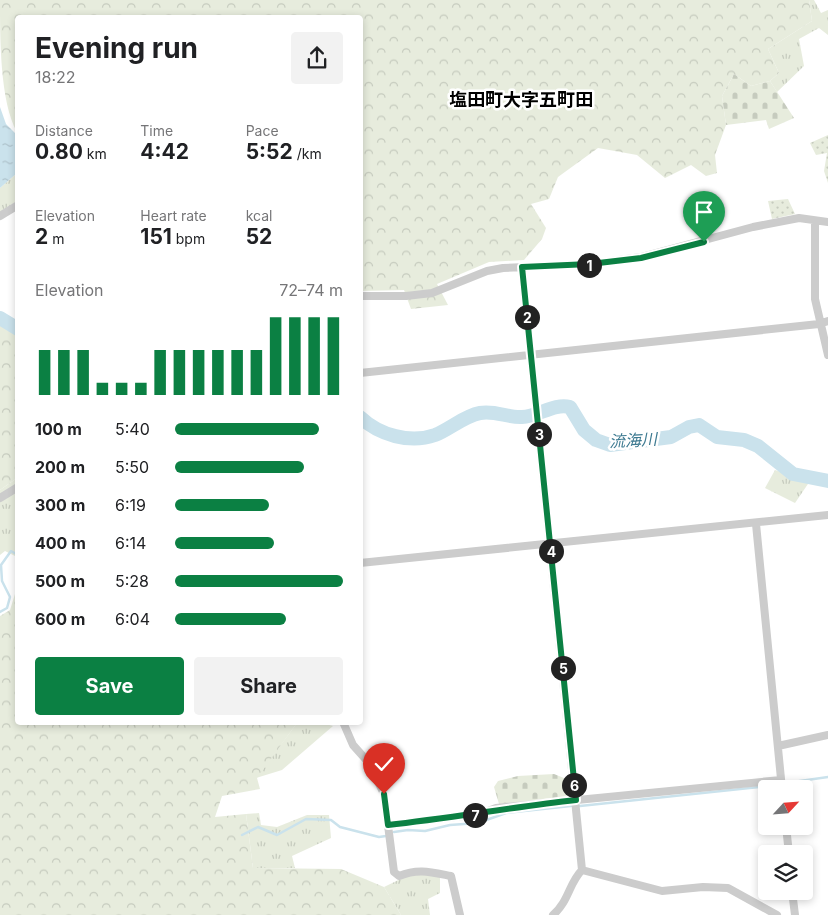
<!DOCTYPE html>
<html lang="en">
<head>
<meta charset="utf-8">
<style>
  :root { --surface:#fff; --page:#f2f2f2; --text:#202124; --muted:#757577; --accent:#0b8043 }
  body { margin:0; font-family:Inter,"Noto Sans JP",sans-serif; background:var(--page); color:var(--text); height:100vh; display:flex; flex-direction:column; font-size:19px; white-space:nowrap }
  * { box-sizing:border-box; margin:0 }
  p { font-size:16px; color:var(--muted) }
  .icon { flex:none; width:28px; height:28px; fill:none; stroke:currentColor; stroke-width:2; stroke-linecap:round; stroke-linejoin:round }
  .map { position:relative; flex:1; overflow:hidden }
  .panel { position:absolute; left:15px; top:15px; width:348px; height:710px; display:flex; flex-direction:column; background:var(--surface); border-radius:5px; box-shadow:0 2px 8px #0003 }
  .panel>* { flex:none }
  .needle { width:32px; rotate:64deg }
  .tools { position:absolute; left:758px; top:780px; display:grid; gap:10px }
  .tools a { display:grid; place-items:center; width:55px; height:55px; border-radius:5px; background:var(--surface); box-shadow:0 2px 8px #0003; font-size:25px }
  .pin { position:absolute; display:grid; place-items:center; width:42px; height:42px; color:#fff; margin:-51px -21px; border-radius:50% 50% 50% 0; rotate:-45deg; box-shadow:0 0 5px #0007 }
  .pin .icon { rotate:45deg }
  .km { position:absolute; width:25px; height:25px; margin:-12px; border-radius:50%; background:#222; color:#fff; font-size:14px; line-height:25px; text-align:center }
  .round { display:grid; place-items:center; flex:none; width:52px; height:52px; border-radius:5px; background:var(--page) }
  .summary { display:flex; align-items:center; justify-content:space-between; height:85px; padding:0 20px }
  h1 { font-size:28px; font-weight:700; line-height:38px }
  .stats { display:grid; grid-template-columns:repeat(3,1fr); gap:8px; height:85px; padding:5px 20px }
  .stats div { display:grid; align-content:center }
  .stats b { font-size:21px; font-weight:700 }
  .stats small { font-size:14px; font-weight:400 }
  .stats p { font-size:14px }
  .chart { height:140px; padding:10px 20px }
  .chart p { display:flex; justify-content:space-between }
  .chart svg { width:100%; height:90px; margin-top:5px; stroke:var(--accent); stroke-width:6 }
  .button { display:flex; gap:10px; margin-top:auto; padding:10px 20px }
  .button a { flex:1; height:58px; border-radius:5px; background:var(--accent); color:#fff; font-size:20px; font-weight:700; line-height:58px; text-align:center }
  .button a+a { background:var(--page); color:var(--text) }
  ul { padding:0 20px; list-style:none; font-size:16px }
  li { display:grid; grid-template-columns:80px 60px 1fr; align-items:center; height:38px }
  li i { height:12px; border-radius:6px; background:var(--accent) }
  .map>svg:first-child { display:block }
</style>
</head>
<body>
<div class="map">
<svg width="828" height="915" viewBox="0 0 828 915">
  <defs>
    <pattern id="grass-tufts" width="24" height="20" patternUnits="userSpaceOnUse" patternTransform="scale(1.25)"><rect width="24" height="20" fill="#e7ecdd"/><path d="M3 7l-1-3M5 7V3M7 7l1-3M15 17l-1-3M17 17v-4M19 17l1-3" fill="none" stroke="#c6cbbe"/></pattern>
    <pattern id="forest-crowns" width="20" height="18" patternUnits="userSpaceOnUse" patternTransform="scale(1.25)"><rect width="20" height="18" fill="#e7ecdd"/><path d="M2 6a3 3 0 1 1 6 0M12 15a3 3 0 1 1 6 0" fill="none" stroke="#c6cbbe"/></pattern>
    <pattern id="cemetery-stones" width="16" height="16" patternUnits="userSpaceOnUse" patternTransform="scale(1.25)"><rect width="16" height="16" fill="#e7ecdd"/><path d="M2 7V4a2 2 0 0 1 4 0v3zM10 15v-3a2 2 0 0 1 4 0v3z" fill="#c6cbbe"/></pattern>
    <pattern id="park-dots" width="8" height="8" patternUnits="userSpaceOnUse" patternTransform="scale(1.25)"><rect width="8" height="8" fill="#e7ecdd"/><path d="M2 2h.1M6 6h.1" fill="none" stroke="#c6cbbe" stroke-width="1.8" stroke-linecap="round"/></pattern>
    <pattern id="water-ripples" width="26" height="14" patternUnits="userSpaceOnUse" patternTransform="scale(1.25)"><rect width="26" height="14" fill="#cae2ec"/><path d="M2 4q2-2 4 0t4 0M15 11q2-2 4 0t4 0" fill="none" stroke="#aec2cb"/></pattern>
  </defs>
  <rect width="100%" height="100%" fill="#fff"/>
  <path fill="url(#grass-tufts)" d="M 809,0 L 814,0 L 821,13 L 828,10 L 828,35 L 819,28 L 799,39 L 804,66 L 777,92 L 770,81 L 779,73 L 768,49 L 812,21 Z
    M 17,173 L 17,201 L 0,212 L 0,188 Z
    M 775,470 L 810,481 L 795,503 L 765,488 Z
    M 17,478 L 17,557 L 5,551 L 0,555 L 0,490 Z
    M 297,723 L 322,723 L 333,726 L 282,770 L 256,778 Z
    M 259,813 L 261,825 L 277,827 L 307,815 L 329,815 L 331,838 L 292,856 L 295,868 L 253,868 L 246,814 Z
    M 415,872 L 440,877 L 440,893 L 428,899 L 430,915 L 401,915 L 384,887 Z"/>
  <path fill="url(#forest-crowns)" d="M 0,0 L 809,0 L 812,21 L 768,49 L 779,73 L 770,81 L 751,86 L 734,74 L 722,96 L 726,125 L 715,155 L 717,173 L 706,176 L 691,165 L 665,178 L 637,155 L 598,148 L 558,177 L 549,199 L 531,204 L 546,228 L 542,239 L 524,260 L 489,262 L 437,284 L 448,305 L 411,309 L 404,290 L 360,291 L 360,18 L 18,18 L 17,132 C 0,102 0,39 0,0 Z
    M 0,322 L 18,333 L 17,478 L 0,490 Z
    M 17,593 L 18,722 L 297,723 L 257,778 L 260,789 L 222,796 L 215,817 L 246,814 L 253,868 L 341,869 L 384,887 L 401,915 L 0,915 L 0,616 L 10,610 L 15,594 Z"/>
  <path fill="url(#cemetery-stones)" d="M 734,74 L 751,86 L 770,81 L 794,118 L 769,129 L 766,120 L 726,125 L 722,96 Z
    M 554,774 L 569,780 L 570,796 L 499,804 L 494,787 L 498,781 L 518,776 Z"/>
  <path fill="url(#park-dots)" d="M 828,135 L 828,183 L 824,171 L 827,153 L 816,155 L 810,143 Z
    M 788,199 L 795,214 L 772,219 L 768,201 Z"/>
  <path fill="url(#water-ripples)" d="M 0,107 L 6,124 L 18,136 L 17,173 L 0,188 Z"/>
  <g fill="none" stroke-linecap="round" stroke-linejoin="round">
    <path stroke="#cae2ec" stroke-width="2.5" d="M 0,612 L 7,608 L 10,597 L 2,581 L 1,565 L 11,551 L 18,555
      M 786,783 L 828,777
      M 580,806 L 777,785
      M 394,832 L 408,830 L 425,831 L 450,825 L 478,823 L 506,813 L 571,806
      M 242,835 L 258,827 L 277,835 L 306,819 L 331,820 L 340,827 L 379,837 L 386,836"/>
    <path stroke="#cae2ec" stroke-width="14" d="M 0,318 L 18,329
      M 360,417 C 379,435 410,444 435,435 C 450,429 464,416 480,413 C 495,410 508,418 522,417 C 539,416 554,403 570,407 L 584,430 L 596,440 L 610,445 L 671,437 L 689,427 L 699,425 L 717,437 L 744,440 L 758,446 L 793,474 L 828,481"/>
    <path stroke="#ccc" stroke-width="8" d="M 0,216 L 18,205
      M 815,221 L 815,299 L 828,355
      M 522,267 L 582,870 C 569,883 569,901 553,915
      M 360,296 L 406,296 L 432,293 L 487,271 L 503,268 L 590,264 L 641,257 L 753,227 L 799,218 L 828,222
      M 360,373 L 819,324 L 828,321
      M 0,498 L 18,487
      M 756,524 L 782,789
      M 360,563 L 828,515
      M 343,722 L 353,745 L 369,763 L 384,794 L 394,872 L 399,876 C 418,868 431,872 451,876 L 460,915
      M 778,746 L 828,735
      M 388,825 L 480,814 L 496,808 L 781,780
      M 786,826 L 789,854
      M 582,870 L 662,891 L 703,887 L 728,888 L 777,915
      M 792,891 L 795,915"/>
  </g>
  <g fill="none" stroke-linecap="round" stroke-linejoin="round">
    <defs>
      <path id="route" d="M 384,794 L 388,825 C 451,818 513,807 576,800 L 522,267 L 590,264 L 641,258 L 704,242"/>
    </defs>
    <use href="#route" stroke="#fff" stroke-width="10"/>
    <use href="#route" stroke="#0b8043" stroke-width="6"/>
  </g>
  <g text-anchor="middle" stroke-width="5" stroke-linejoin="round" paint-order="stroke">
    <g font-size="16" font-style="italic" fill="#3d7a91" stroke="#fff">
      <text transform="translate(633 440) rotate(-3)" y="6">流海川</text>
    </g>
    <g font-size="18" font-weight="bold" fill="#000" stroke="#fff">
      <text x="521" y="106">塩田町大字五町田</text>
    </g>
  </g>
</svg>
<div class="tools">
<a><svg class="needle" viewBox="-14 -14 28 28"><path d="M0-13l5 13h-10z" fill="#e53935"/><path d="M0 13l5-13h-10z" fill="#757577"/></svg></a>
<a><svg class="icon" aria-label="layers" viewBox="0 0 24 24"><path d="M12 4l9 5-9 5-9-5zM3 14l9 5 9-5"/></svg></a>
</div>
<div class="pin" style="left:704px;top:242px;background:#1e9e55"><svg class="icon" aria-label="arrive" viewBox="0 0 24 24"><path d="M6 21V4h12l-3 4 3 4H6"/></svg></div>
<div class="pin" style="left:384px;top:794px;background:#d93025"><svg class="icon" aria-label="check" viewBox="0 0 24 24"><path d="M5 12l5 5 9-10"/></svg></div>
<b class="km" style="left:589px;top:265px">1</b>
<b class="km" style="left:527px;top:317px">2</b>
<b class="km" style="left:539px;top:434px">3</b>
<b class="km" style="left:551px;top:551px">4</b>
<b class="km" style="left:563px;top:668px">5</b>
<b class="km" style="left:574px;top:785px">6</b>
<b class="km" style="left:475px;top:815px">7</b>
<section class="panel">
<div class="summary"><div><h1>Evening run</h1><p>18:22</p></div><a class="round"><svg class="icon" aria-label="share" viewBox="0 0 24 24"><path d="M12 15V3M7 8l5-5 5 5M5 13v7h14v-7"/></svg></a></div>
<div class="stats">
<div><p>Distance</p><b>0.80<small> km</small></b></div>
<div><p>Time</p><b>4:42</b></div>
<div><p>Pace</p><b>5:52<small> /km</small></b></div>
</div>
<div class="stats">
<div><p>Elevation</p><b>2<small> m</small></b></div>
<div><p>Heart rate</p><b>151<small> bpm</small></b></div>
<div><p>kcal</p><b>52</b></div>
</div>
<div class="chart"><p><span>Elevation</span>72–74 m</p>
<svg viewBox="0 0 160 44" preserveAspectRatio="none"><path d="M5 44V22M15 44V22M25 44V22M35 44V38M45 44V38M55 44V38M65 44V22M75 44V22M85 44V22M95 44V22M105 44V22M115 44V22M125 44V6M135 44V6M145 44V6M155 44V6"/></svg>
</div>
<ul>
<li><b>100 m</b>5:40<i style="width:86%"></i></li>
<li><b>200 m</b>5:50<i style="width:77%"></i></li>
<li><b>300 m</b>6:19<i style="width:56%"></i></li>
<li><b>400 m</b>6:14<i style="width:59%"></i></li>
<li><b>500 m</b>5:28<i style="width:100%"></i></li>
<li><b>600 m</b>6:04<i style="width:66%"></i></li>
</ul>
<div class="button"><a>Save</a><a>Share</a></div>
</section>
</div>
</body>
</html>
